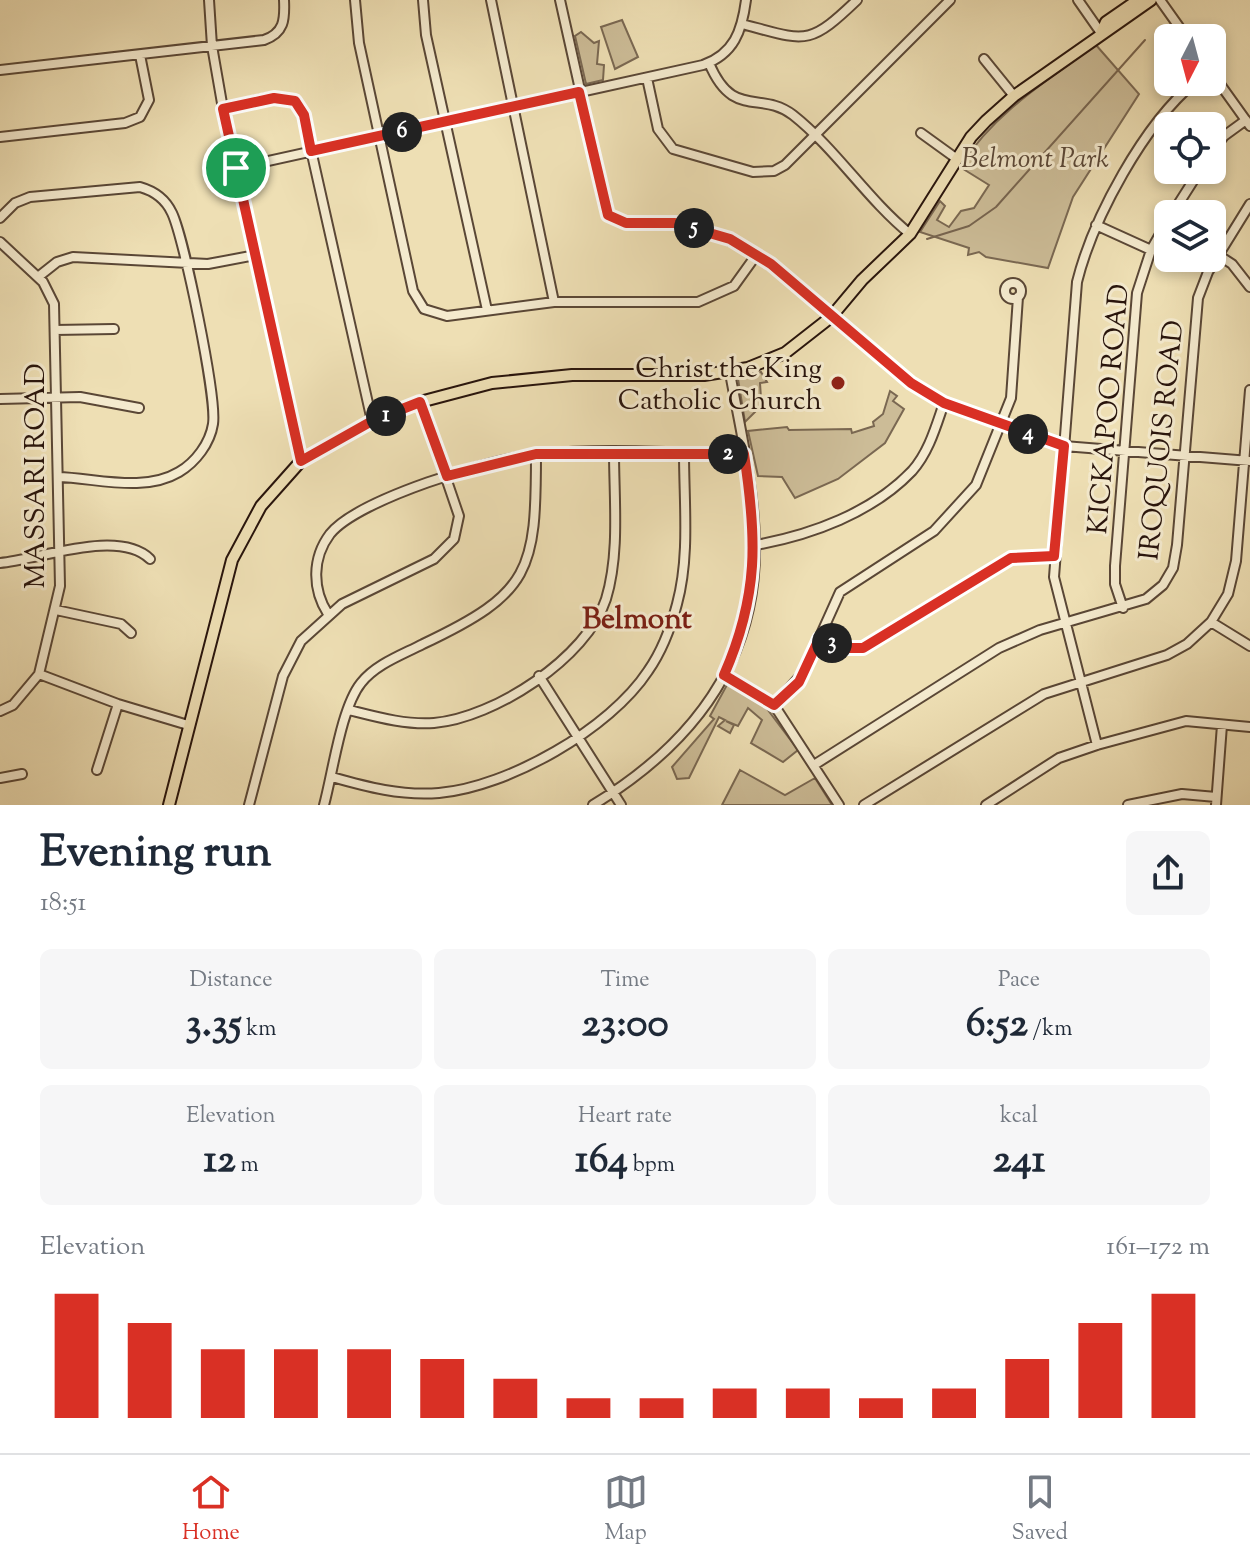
<!DOCTYPE html>
<html lang="en">
<head>
<meta charset="utf-8">
<style>
  :root { --surface:#fff; --page:#f6f6f7; --text:#1f2937; --muted:#747a83; --line:#e0e1e3; --accent:#d93025 }
  body { margin:0; font-family:"Sorts Mill Goudy",serif; background:var(--page); color:var(--text); height:100vh; display:flex; flex-direction:column; font-size:30px; white-space:nowrap }
  * { box-sizing:border-box; margin:0 }
  p { font-size:26px; color:var(--muted) }
  .icon { flex:none; width:44px; height:44px; fill:none; stroke:currentColor; stroke-width:2; stroke-linecap:round; stroke-linejoin:round }
  .map { position:relative; height:805px; overflow:hidden }
  .sheet { display:flex; flex-direction:column; background:var(--surface); flex:1 }
  .sheet>* { flex:none }
  .needle { width:52px; rotate:186deg }
  .tools { position:absolute; left:1154px; top:24px; display:grid; gap:16px }
  .tools a { display:grid; place-items:center; width:72px; height:72px; border-radius:12px; background:var(--surface); box-shadow:0 4px 12px #0003; font-size:40px }
  .pin { position:absolute; display:grid; place-items:center; width:68px; height:68px; color:#fff; margin:-34px; border:4px solid #fff; border-radius:50%; box-shadow:0 2px 8px #0007 }
  .km { position:absolute; width:40px; height:40px; margin:-20px; border-radius:50%; background:#222; color:#fff; font-size:22px; line-height:40px; text-align:center }
  .round { display:grid; place-items:center; flex:none; width:84px; height:84px; border-radius:12px; background:var(--page) }
  .head { display:flex; align-items:center; justify-content:space-between; height:136px; padding:0 40px }
  h1 { font-size:44px; font-weight:700; line-height:60px }
  .stats { display:grid; grid-template-columns:repeat(3,1fr); gap:12px; height:136px; padding:8px 40px }
  .stats div { display:grid; align-content:center; border-radius:12px; background:var(--page); text-align:center }
  .stats b { font-size:40px; font-weight:700 }
  .stats small { font-size:22px; font-weight:400 }
  .stats p { font-size:22px }
  .chart { height:224px; padding:16px 40px }
  .chart p { display:flex; justify-content:space-between }
  .chart svg { width:100%; height:144px; margin-top:8px; stroke:var(--accent); stroke-width:6 }
  .menu { display:flex; justify-content:space-around; align-items:center; height:112px; border-top:2px solid var(--line); background:var(--surface); font-size:22px; color:var(--muted) }
  .menu a { display:grid; justify-items:center; gap:4px }
  .menu .on { color:var(--accent) }
  .map>svg:first-child { display:block }
</style>
</head>
<body>
<div class="map">
<svg width="1250" height="805" viewBox="0 0 1250 805">
  <rect width="100%" height="100%" fill="#eedfb4"/>
  <filter id="stains"><feTurbulence type="fractalNoise" baseFrequency=".0025" numOctaves="4"/><feColorMatrix values="0 0 0 0 .2 0 0 0 0 .09 0 0 0 0 .02 0 0 0 .5 -.17"/></filter>
  <radialGradient id="worn" r=".72"><stop offset=".6" stop-color="#630" stop-opacity="0"/><stop offset="1" stop-color="#630" stop-opacity=".3"/></radialGradient>
  <path fill="#ccbc97" stroke="#7a6852" stroke-width="2" d="M 622,20 L 638,57 L 615,69 L 601,27 Z
    M 581,32 L 594,43 L 599,41 L 597,64 L 604,65 L 603,80 L 586,84 L 575,36 Z
    M 1096,45 L 1139,94 L 1073,197 L 1048,268 L 986,257 L 979,252 L 968,255 L 969,248 L 920,232 L 940,201 L 945,206 L 937,220 L 949,227 L 961,211 L 974,208 L 989,185 L 960,167 C 993,114 1046,81 1096,45 Z
    M 761,372 L 767,382 L 760,383 L 761,398 L 767,400 L 745,422 L 738,379 Z
    M 890,391 L 897,396 L 893,401 L 904,409 L 885,443 L 838,479 L 795,498 L 782,477 L 758,476 L 748,431 L 787,427 L 789,430 L 851,429 L 852,433 L 874,426 L 873,422 L 883,414 Z
    M 728,683 L 762,702 L 798,750 L 783,762 L 751,743 L 762,720 L 748,708 L 738,726 L 726,721 L 734,725 L 730,733 L 718,726 L 725,720 L 719,717 L 689,778 L 677,779 L 672,767 L 714,719 L 710,716 Z
    M 740,770 L 785,795 L 815,778 L 832,805 L 722,805 Z"/>
  <g fill="none" stroke-linecap="round" stroke-linejoin="round">
    <path stroke="#77644f" stroke-width="2" d="M 927,239 L 969,226 L 996,207 L 1145,40"/>
    <defs>
      <path id="minor" d="M 209,0 L 212,46 L 223,109 L 301,461
        M 355,0 L 359,43 L 413,291 L 424,309 L 447,316 L 554,302 L 698,302 L 734,286 L 757,254
        M 423,0 L 426,35 L 487,310
        M 491,0 L 554,302
        M 560,0 L 608,215 L 626,223 L 675,223 L 712,232 L 757,254 L 911,383 L 946,404 L 1064,446 L 1250,461
        M 1078,0 L 1101,33
        M 1160,0 L 1187,38
        M 742,24 C 806,41 808,47 857,0
        M 984,59 L 1014,96
        M 709,63 C 733,120 760,90 793,115 C 836,149 867,199 910,234
        M 0,70 L 264,40 C 284,33 285,20 284,0
        M 1212,73 L 1250,126
        M 647,78 L 658,129 L 673,149 L 753,172 L 774,171 L 785,165 L 950,0
        M 223,109 C 246,104 285,86 302,110 L 372,421
        M 921,133 L 957,159
        M 0,137 L 125,123 L 140,117 L 149,100 L 140,55
        M 1212,151 L 1224,136 L 1246,120
        M 236,168 L 703,65 C 734,54 742,31 746,0
        M 1172,214 L 1200,170
        M 0,218 L 15,203 L 30,197 L 140,187 C 154,191 166,200 172,213 C 184,238 217,398 213,424 C 210,443 196,462 179,472 C 144,493 96,478 58,477
        M 1096,225 L 1151,250
        M 0,242 L 43,282 L 54,304 L 60,586 L 39,674 L 13,705 L 0,711
        M 1218,255 L 1232,264 L 1250,287
        M 38,277 L 57,262 L 73,257 L 208,264 L 256,255
        M1005 291a8 8 0 1 1 16 0a8 8 0 1 1-16 0Z
        M 55,330 L 114,329
        M 0,399 L 80,397 L 139,408
        M 756,545 C 811,535 872,513 912,471 C 929,452 936,426 944,403
        M 0,563 C 38,560 118,528 150,559
        M 1123,608 L 1115,584 L 1115,566 L 1137,293 L 1151,250 L 1168,220
        M 56,610 L 121,624 L 131,633
        M 328,614 C 312,589 312,558 330,534 C 358,499 493,458 538,454 C 606,448 676,453 744,454
        M 1211,622 L 1250,646
        M 819,639 L 844,648 L 863,648 L 1011,558 L 1054,556
        M 39,674 L 118,704 L 188,725
        M 724,675 L 774,705 L 839,805
        M 539,676 L 621,805
        M 774,705 L 804,672 L 840,592 L 934,531 L 976,485 L 1011,398 L 1018,297
        M 349,710 C 377,717 405,725 434,723 C 494,718 587,658 606,599 C 620,553 614,499 614,452
        M 1097,745 L 1054,577 L 1077,282 C 1093,218 1144,124 1195,82
        M 814,765 L 999,648 L 1040,630 L 1146,599 L 1163,585 L 1173,568 L 1177,545 L 1198,298 L 1208,272 L 1250,204
        M 97,770 L 118,704
        M 332,777 C 367,787 401,796 439,793 C 508,787 610,729 648,671 C 662,651 671,627 677,604 C 690,556 684,503 684,453
        M 0,778 L 22,774
        M 249,805 L 283,676 L 301,641 L 342,604 L 434,559 L 454,539 L 459,516 L 420,402
        M 324,805 C 333,772 341,708 361,683 C 376,664 402,655 423,644 C 531,593 536,571 536,454
        M 593,805 C 690,746 758,662 755,542 C 754,486 740,428 730,373
        M 864,805 L 1044,694 L 1167,655 L 1187,644 L 1211,622 L 1228,594 L 1236,561 L 1250,390
        M 986,805 L 1059,758 L 1097,745 L 1186,721 L 1250,727
        M 1128,805 L 1182,794 L 1216,797
        M 1216,805 L 1222,725"/>
      <path id="major" d="M 1101,33 L 1106,22 L 1138,0
        M 169,805 L 232,560 L 261,506 L 301,461 L 372,421 L 420,402 L 492,383 L 572,375 L 704,375 L 748,368 L 785,353 L 831,317 L 862,280 L 910,234 L 971,137 L 986,121 L 1014,96 L 1151,0"/>
    </defs>
    <use href="#minor" stroke="#5a4736" stroke-width="12"/>
    <use href="#major" stroke="#28140c" stroke-width="14"/>
    <use href="#minor" stroke="#f4eace" stroke-width="8"/>
    <use href="#major" stroke="#eedfb4" stroke-width="10"/>
  </g>
  <g fill="none" stroke-linecap="round" stroke-linejoin="round">
    <defs>
      <path id="route" d="M 579,92 L 608,215 L 626,223 L 675,223 L 730,239 L 771,264 L 911,383 L 944,403 L 1064,446 L 1054,556 L 1011,558 L 863,648 L 844,648 L 819,639 L 799,682 L 774,705 L 724,675 C 759,595 757,538 744,454 L 536,454 L 447,476 L 420,402 L 372,421 L 301,461 L 223,109 L 274,98 L 295,101 L 304,115 L 311,151 Z"/>
    </defs>
    <use href="#route" stroke="#fff" stroke-width="16"/>
    <use href="#route" stroke="#d93025" stroke-width="10"/>
  </g>
  <circle fill="#8f2418" stroke="#f4eace" stroke-width="3" cx="838" cy="383" r="8"/>
  <g text-anchor="middle" stroke-width="6" stroke-linejoin="round" paint-order="stroke">
    <g font-size="28" font-style="italic" fill="#594636" stroke="#f4eace">
      <text x="1035" y="167">Belmont Park</text>
    </g>
    <g font-size="28" fill="#28140c" stroke="#f4eace" text-anchor="end">
      <text x="822" y="377">Christ the King<tspan x="822" dy="32">Catholic Church</tspan></text>
    </g>
    <g font-size="28" fill="#28140c" stroke="#f4eace">
      <text transform="translate(1107 409) rotate(-85)" y="10">KICKAPOO ROAD</text>
      <text transform="translate(1160 440) rotate(-84)" y="10">IROQUOIS ROAD</text>
      <text transform="translate(34 476) rotate(-90)" y="10">MASSARI ROAD</text>
    </g>
    <g font-size="30" font-weight="bold" fill="#7a1f14" stroke="#f4eace">
      <text x="637" y="628">Belmont</text>
    </g>
  </g>
  <rect width="100%" height="100%" filter="url(#stains)"/>
  <rect width="100%" height="100%" fill="url(#worn)"/>
</svg>
<div class="tools">
<a><svg class="needle" viewBox="-14 -14 28 28"><path d="M0-13l5 13h-10z" fill="#e53935"/><path d="M0 13l5-13h-10z" fill="#747a83"/></svg></a>
<a><svg class="icon" aria-label="locate" viewBox="0 0 24 24"><circle cx="12" cy="12" r="6"/><path d="M12 2v4M12 18v4M2 12h4M18 12h4"/></svg></a>
<a><svg class="icon" aria-label="layers" viewBox="0 0 24 24"><path d="M12 4l9 5-9 5-9-5zM3 14l9 5 9-5"/></svg></a>
</div>
<div class="pin" style="left:236px;top:168px;background:#1e9e55"><svg class="icon" aria-label="arrive" viewBox="0 0 24 24"><path d="M6 21V4h12l-3 4 3 4H6"/></svg></div>
<b class="km" style="left:386px;top:416px">1</b>
<b class="km" style="left:728px;top:454px">2</b>
<b class="km" style="left:832px;top:643px">3</b>
<b class="km" style="left:1028px;top:434px">4</b>
<b class="km" style="left:694px;top:228px">5</b>
<b class="km" style="left:402px;top:132px">6</b>
</div>
<section class="sheet">
<div class="head"><div><h1>Evening run</h1><p>18:51</p></div><a class="round"><svg class="icon" aria-label="share" viewBox="0 0 24 24"><path d="M12 15V3M7 8l5-5 5 5M5 13v7h14v-7"/></svg></a></div>
<div class="stats">
<div><p>Distance</p><b>3.35<small> km</small></b></div>
<div><p>Time</p><b>23:00</b></div>
<div><p>Pace</p><b>6:52<small> /km</small></b></div>
</div>
<div class="stats">
<div><p>Elevation</p><b>12<small> m</small></b></div>
<div><p>Heart rate</p><b>164<small> bpm</small></b></div>
<div><p>kcal</p><b>241</b></div>
</div>
<div class="chart"><p><span>Elevation</span>161–172 m</p>
<svg viewBox="0 0 160 44" preserveAspectRatio="none"><path d="M5 44V6M15 44V15M25 44V23M35 44V23M45 44V23M55 44V26M65 44V32M75 44V38M85 44V38M95 44V35M105 44V35M115 44V38M125 44V35M135 44V26M145 44V15M155 44V6"/></svg>
</div>
</section>
<nav class="menu">
<a class="on"><svg class="icon" aria-label="home" viewBox="0 0 24 24"><path d="M3 11l9-7 9 7M6 9v11h12V9"/></svg>Home</a>
<a><svg class="icon" aria-label="map" viewBox="0 0 24 24"><path d="M3 6l6-2 6 2 6-2v14l-6 2-6-2-6 2zM9 4v14M15 6v14"/></svg>Map</a>
<a><svg class="icon" aria-label="saved" viewBox="0 0 24 24"><path d="M7 4h10v16l-5-4-5 4z"/></svg>Saved</a>
</nav>
</body>
</html>
